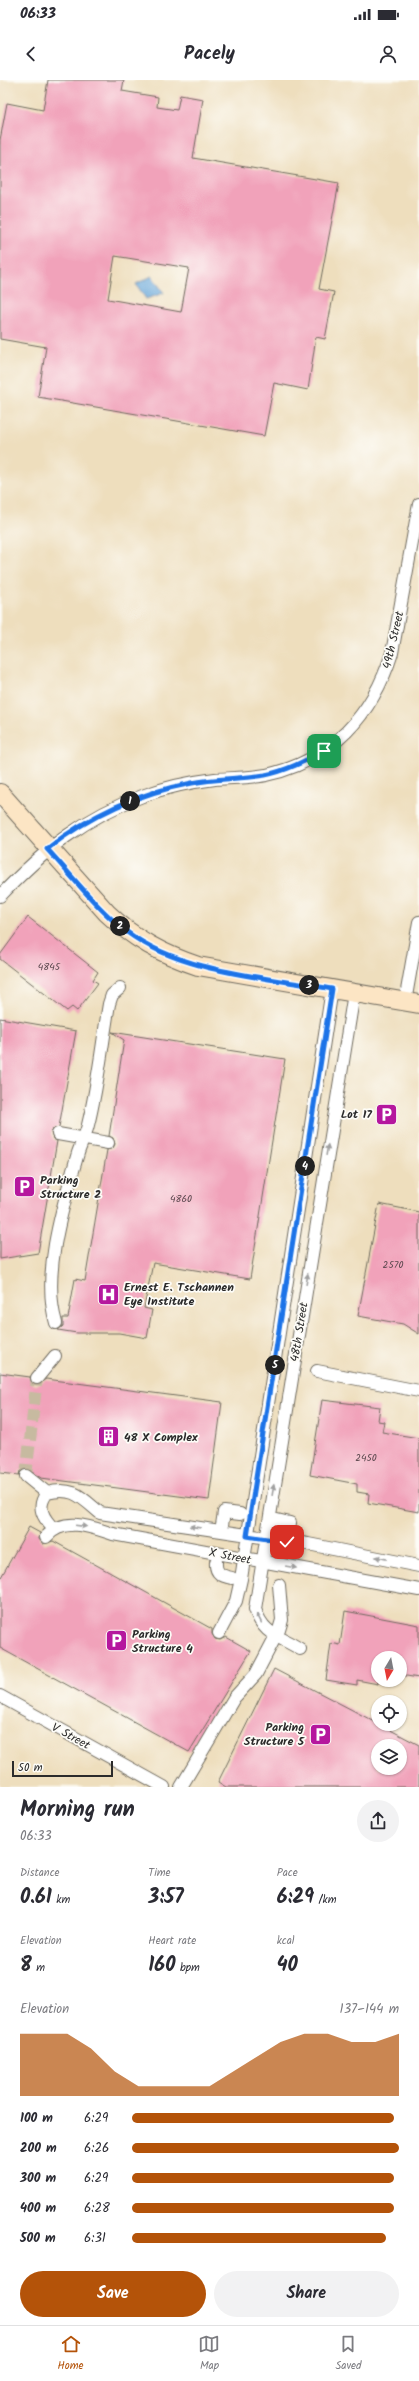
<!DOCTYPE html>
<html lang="en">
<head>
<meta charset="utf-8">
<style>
  :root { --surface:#fff; --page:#f2f2f3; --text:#2b2b33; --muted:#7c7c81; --line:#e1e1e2; --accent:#b45309 }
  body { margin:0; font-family:Kalam,sans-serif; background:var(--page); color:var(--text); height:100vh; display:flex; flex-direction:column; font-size:15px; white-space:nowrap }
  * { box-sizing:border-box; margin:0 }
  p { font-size:13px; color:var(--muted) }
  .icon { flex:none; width:22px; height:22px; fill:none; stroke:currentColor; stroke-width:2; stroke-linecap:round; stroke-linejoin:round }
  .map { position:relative; height:1707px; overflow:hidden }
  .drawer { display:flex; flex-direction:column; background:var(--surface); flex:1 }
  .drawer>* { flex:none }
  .needle { width:26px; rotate:190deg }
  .fabs { position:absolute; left:371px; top:1571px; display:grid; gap:8px }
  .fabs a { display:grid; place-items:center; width:36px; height:36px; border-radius:50%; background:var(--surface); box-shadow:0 1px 3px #0004; font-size:20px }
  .scale { position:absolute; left:12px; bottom:10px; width:101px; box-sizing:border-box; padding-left:4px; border:2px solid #2b2b2b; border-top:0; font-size:11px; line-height:14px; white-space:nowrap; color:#2b2b2b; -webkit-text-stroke:3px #fdfcf7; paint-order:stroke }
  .pin { position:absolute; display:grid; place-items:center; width:34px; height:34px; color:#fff; margin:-17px; border-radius:8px; box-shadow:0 2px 6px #0006 }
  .km { position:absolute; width:20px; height:20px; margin:-10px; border-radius:50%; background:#222; color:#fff; font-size:11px; line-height:20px; text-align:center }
  .round { display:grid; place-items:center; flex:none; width:42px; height:42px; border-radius:21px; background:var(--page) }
  .overview { display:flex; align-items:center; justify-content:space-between; height:68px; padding:0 20px }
  h1 { font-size:22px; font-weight:700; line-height:30px }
  .figures { display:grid; grid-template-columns:repeat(3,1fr); gap:6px; height:68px; padding:4px 20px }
  .figures div { display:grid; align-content:center }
  .figures b { font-size:20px; font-weight:700 }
  .figures small { font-size:11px; font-weight:400 }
  .figures p { font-size:11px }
  .chart { height:112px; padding:8px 20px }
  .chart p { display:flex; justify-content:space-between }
  .chart svg { width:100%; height:72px; margin-top:4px; fill:var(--accent); opacity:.7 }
  .action { display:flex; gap:8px; margin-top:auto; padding:8px 20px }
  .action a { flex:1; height:46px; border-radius:24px; background:var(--accent); color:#fff; font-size:16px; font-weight:700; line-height:46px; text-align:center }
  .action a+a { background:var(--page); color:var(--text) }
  ul { padding:0 20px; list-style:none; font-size:13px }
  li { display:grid; grid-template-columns:64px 48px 1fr; align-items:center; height:30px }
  li i { height:10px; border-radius:5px; background:var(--accent) }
  .status { display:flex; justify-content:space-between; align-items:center; height:28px; padding:0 20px; background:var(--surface); direction:ltr }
  .status svg { height:11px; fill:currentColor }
  header { display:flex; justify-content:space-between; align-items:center; height:52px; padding:0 20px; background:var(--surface); font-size:18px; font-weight:700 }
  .dock { display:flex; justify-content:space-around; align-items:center; height:56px; border-top:1px solid var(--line); background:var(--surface); font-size:11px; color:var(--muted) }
  .dock a { display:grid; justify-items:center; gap:2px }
  .dock .selected { color:var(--accent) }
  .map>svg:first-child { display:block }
</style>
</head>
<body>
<div class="status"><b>06:33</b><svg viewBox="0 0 49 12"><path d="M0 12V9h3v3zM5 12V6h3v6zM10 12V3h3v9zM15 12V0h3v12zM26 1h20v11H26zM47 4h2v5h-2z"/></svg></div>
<header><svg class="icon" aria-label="back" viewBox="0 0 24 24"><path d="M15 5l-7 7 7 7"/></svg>Pacely<svg class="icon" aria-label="person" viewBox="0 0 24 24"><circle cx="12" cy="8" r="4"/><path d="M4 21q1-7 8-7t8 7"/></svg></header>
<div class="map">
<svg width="419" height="1707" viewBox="0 0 419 1707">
  <rect width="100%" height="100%" fill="#fdfcf7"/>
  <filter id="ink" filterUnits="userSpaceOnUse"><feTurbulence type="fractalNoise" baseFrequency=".025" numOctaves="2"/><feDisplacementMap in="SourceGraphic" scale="8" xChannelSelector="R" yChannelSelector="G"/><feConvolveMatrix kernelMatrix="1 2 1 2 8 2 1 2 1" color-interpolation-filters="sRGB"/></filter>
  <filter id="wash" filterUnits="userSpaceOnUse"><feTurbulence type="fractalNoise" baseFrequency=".012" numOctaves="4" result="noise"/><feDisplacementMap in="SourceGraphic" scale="16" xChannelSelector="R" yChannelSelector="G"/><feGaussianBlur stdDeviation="0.9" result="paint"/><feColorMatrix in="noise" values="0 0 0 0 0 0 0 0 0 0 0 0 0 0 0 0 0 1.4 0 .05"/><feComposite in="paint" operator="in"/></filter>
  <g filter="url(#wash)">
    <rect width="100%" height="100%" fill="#eedebd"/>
    <path fill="#66a6d9" stroke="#486882" d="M 152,196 L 164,213 L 146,219 L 136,204 Z"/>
    <g id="blocks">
      <path fill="#f1a2ba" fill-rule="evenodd" d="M 48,0 L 124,0 L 122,11 L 158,17 L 157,27 L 177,30 L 180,15 L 203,19 L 193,78 L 339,103 L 319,209 L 334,212 L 325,259 L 316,257 L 308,310 L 274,303 L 264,356 L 38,317 L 46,267 L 0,259 L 0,60 L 7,23 L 43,30 ZM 115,176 L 189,188 L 181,232 L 108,219 Z
        M 28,837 L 98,892 L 93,900 L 98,903 L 77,931 L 72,927 L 67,931 L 0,879 L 0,875 Z
        M 0,938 L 76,951 L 59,1047 L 53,1049 L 51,1053 L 53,1059 L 57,1061 L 38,1173 L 0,1179 Z
        M 112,952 L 285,979 L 250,1199 L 153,1183 L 144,1228 L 152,1230 L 147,1258 L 119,1253 L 77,1253 L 58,1250 L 63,1246 L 63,1238 L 68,1238 L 75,1199 L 85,1201 L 107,1070 L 113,1068 L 115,1064 L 113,1058 L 109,1056 L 124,960 Z
        M 379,1124 L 419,1132 L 419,1254 L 403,1244 L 358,1236 Z
        M 0,1293 L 30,1297 L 32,1304 L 36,1305 L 46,1299 L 222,1322 L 209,1420 L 41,1398 L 27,1389 L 20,1391 L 19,1395 L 0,1393 Z
        M 322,1320 L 380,1327 L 378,1341 L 384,1342 L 382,1352 L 419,1358 L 419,1432 L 368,1423 L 369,1414 L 357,1412 L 357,1404 L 310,1395 Z
        M 29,1447 L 40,1453 L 39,1459 L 43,1464 L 53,1461 L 212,1549 L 212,1554 L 215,1559 L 220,1560 L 226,1557 L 251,1571 L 189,1672 L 0,1568 L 0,1499 Z
        M 345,1531 L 419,1545 L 419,1598 L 400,1595 L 400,1578 L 378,1578 L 378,1604 L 357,1600 L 357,1605 L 326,1600 L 331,1563 L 340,1565 Z
        M 274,1589 L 419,1665 L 419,1707 L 226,1707 L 218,1702 ZM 378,1666 L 400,1666 L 400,1688 L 378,1688 Z"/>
    </g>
  </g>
  <g filter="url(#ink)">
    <use href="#blocks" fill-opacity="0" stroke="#6f6a5e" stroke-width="1"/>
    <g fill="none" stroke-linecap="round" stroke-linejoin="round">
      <path stroke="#c7baa0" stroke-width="12" stroke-dasharray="12 6" stroke-linecap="butt" d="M 26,1396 L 37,1298"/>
      <defs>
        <path id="street" d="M 0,816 C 44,770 84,737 145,715 C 167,707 191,702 215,699 C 232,698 250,698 266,695 C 332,681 373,634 392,573 L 419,424
          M 405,922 L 419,842
          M 58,1054 L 108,1063
          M 56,1243 C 41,1194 64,1122 78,1073 C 81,1064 86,1054 88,1045 C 98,1005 102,965 109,924 L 112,915 L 120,908
          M 317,1291 L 419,1311
          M 37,1298 L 55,1276
          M 26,1396 L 47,1413
          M 277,1440 L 290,1443 L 289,1452
          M 222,1445 L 224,1432 L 240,1434
          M 54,1449 C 43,1438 36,1427 47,1413 C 73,1406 81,1417 100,1433 L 308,1464 L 419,1486
          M 46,1457 C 64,1436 91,1447 113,1454 L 419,1510
          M 216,1482 C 215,1494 222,1496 232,1498
          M 219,1553 L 236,1521 L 241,1499 L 332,909
          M 300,1569 C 280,1556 263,1555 255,1529 L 354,913
          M 0,1616 L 164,1707
          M 181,1707 L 234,1618 L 256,1594 L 279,1550 L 282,1540 L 279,1505"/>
        <path id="secondary" d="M 0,713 L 107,833 C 134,859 162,874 198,886 L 419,924"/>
      </defs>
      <use href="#street" stroke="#6f6a5e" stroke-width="14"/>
      <use href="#secondary" stroke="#6f6a5e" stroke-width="20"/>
      <use href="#street" stroke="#fff" stroke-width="12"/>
      <use href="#secondary" stroke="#fce5c4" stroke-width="18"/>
    </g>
    <defs><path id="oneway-solid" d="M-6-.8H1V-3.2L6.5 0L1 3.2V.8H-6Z"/></defs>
    <g fill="#a0a0a0">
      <use href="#oneway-solid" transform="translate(327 1070) rotate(-81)"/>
      <use href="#oneway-solid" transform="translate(307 1199) rotate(-81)"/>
      <use href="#oneway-solid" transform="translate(273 1410) rotate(-81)"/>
      <use href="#oneway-solid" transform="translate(81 1446) rotate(7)"/>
      <use href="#oneway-solid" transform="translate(195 1447) rotate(-171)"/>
      <use href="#oneway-solid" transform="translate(381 1478) rotate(-169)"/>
      <use href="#oneway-solid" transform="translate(291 1487) rotate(10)"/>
      <use href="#oneway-solid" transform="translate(259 1538) rotate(-117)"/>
    </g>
  </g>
  <g fill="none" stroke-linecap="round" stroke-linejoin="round" filter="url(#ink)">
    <defs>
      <path id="route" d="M 287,1462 L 247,1456 L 332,909 C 265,897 182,893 127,852 C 97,829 73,797 47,769 C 90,735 139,713 192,703 C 216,698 241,699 265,695 C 286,691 305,681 324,671"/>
    </defs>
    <use href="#route" stroke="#fff" stroke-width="8"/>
    <use href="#route" stroke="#1a73e8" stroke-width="5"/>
  </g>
  <defs>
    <symbol id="parking-square" viewBox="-11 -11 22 22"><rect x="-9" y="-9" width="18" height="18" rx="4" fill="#b5179e" stroke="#fdfcf7"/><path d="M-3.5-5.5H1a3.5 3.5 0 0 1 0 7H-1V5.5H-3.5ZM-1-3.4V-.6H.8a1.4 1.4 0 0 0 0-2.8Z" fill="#fff"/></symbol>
    <symbol id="hospital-square" viewBox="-11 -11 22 22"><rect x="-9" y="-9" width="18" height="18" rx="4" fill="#b5179e" stroke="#fdfcf7"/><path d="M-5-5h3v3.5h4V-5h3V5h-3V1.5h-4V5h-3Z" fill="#fff"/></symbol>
    <symbol id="building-square" viewBox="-11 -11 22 22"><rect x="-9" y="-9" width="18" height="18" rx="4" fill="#b5179e" stroke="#fdfcf7"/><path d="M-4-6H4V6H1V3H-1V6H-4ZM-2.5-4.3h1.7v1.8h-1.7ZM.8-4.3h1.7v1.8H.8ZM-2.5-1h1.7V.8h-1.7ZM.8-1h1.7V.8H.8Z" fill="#fff"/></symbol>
  </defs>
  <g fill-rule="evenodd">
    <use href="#parking-square" x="374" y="1022" width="25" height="25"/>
    <use href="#parking-square" x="12" y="1094" width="25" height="25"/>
    <use href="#hospital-square" x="96" y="1202" width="25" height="25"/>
    <use href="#building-square" x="96" y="1344" width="25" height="25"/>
    <use href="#parking-square" x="104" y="1548" width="25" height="25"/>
    <use href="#parking-square" x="308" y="1642" width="25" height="25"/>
  </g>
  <g text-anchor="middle" stroke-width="3.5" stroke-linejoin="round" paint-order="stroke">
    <g font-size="10" fill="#5c494f">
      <text x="49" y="890">4845</text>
      <text x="181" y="1122">4860</text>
      <text x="393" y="1188">2570</text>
      <text x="366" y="1381">2450</text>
    </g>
    <g font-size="12" fill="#2b2b2b" stroke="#fdfcf7">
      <text transform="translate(393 560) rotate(-77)" y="4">49th Street</text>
      <text transform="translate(299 1252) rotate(-81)" y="4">48th Street</text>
      <text transform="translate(230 1476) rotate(11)" y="4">X Street</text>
      <text transform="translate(71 1656) rotate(29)" y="4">V Street</text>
    </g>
    <g font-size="12" font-weight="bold" fill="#2b2b2b" stroke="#fdfcf7" text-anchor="start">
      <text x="372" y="1038" text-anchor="end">Lot 17</text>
      <text x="40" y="1104">Parking<tspan x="40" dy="14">Structure 2</tspan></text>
      <text x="124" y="1211">Ernest E. Tschannen<tspan x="124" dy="14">Eye Institute</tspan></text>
      <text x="124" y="1361">48 X Complex</text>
      <text x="132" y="1558">Parking<tspan x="132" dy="14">Structure 4</tspan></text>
      <text x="304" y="1651" text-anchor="end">Parking<tspan x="304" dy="14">Structure 5</tspan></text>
    </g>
  </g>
</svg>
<div class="fabs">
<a><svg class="needle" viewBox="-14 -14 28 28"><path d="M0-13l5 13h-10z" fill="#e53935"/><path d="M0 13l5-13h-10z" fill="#7c7c81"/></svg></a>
<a><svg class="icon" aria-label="locate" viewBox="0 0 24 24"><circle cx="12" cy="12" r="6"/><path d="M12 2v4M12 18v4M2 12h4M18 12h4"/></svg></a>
<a><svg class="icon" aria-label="layers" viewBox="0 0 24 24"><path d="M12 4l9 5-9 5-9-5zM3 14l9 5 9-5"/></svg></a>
</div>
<div class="scale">50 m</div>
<div class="pin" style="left:324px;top:671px;background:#1e9e55"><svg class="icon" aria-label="arrive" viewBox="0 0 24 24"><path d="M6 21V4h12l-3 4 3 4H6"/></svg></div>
<div class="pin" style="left:287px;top:1462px;background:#d93025"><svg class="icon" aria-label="check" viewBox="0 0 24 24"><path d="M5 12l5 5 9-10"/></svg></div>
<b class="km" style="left:130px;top:721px">1</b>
<b class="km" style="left:120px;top:846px">2</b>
<b class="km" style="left:309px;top:905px">3</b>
<b class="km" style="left:305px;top:1086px">4</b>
<b class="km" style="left:275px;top:1285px">5</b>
</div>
<section class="drawer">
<div class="overview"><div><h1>Morning run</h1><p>06:33</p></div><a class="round"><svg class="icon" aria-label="share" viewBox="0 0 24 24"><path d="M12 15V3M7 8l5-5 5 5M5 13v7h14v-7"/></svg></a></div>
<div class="figures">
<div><p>Distance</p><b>0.61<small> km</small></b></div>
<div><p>Time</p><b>3:57</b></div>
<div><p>Pace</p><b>6:29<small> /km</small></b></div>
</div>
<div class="figures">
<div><p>Elevation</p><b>8<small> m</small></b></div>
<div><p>Heart rate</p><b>160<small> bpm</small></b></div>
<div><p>kcal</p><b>40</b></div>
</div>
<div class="chart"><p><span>Elevation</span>137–144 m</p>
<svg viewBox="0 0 160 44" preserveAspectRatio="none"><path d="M0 44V6L10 6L20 6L30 15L40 29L50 38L60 38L70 38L80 38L90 29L100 20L110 11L120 6L130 6L140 11L150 11L160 6V44z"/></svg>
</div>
<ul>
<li><b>100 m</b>6:29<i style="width:98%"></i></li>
<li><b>200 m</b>6:26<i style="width:100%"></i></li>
<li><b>300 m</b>6:29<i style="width:98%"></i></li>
<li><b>400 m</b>6:28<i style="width:98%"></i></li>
<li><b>500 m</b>6:31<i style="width:95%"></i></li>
</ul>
<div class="action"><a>Save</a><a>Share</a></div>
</section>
<nav class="dock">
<a class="selected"><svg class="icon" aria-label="home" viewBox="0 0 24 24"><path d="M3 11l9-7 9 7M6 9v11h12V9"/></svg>Home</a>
<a><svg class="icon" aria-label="map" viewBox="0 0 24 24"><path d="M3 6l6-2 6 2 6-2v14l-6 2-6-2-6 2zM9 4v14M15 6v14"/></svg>Map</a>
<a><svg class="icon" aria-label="saved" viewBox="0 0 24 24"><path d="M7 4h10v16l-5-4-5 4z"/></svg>Saved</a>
</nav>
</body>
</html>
